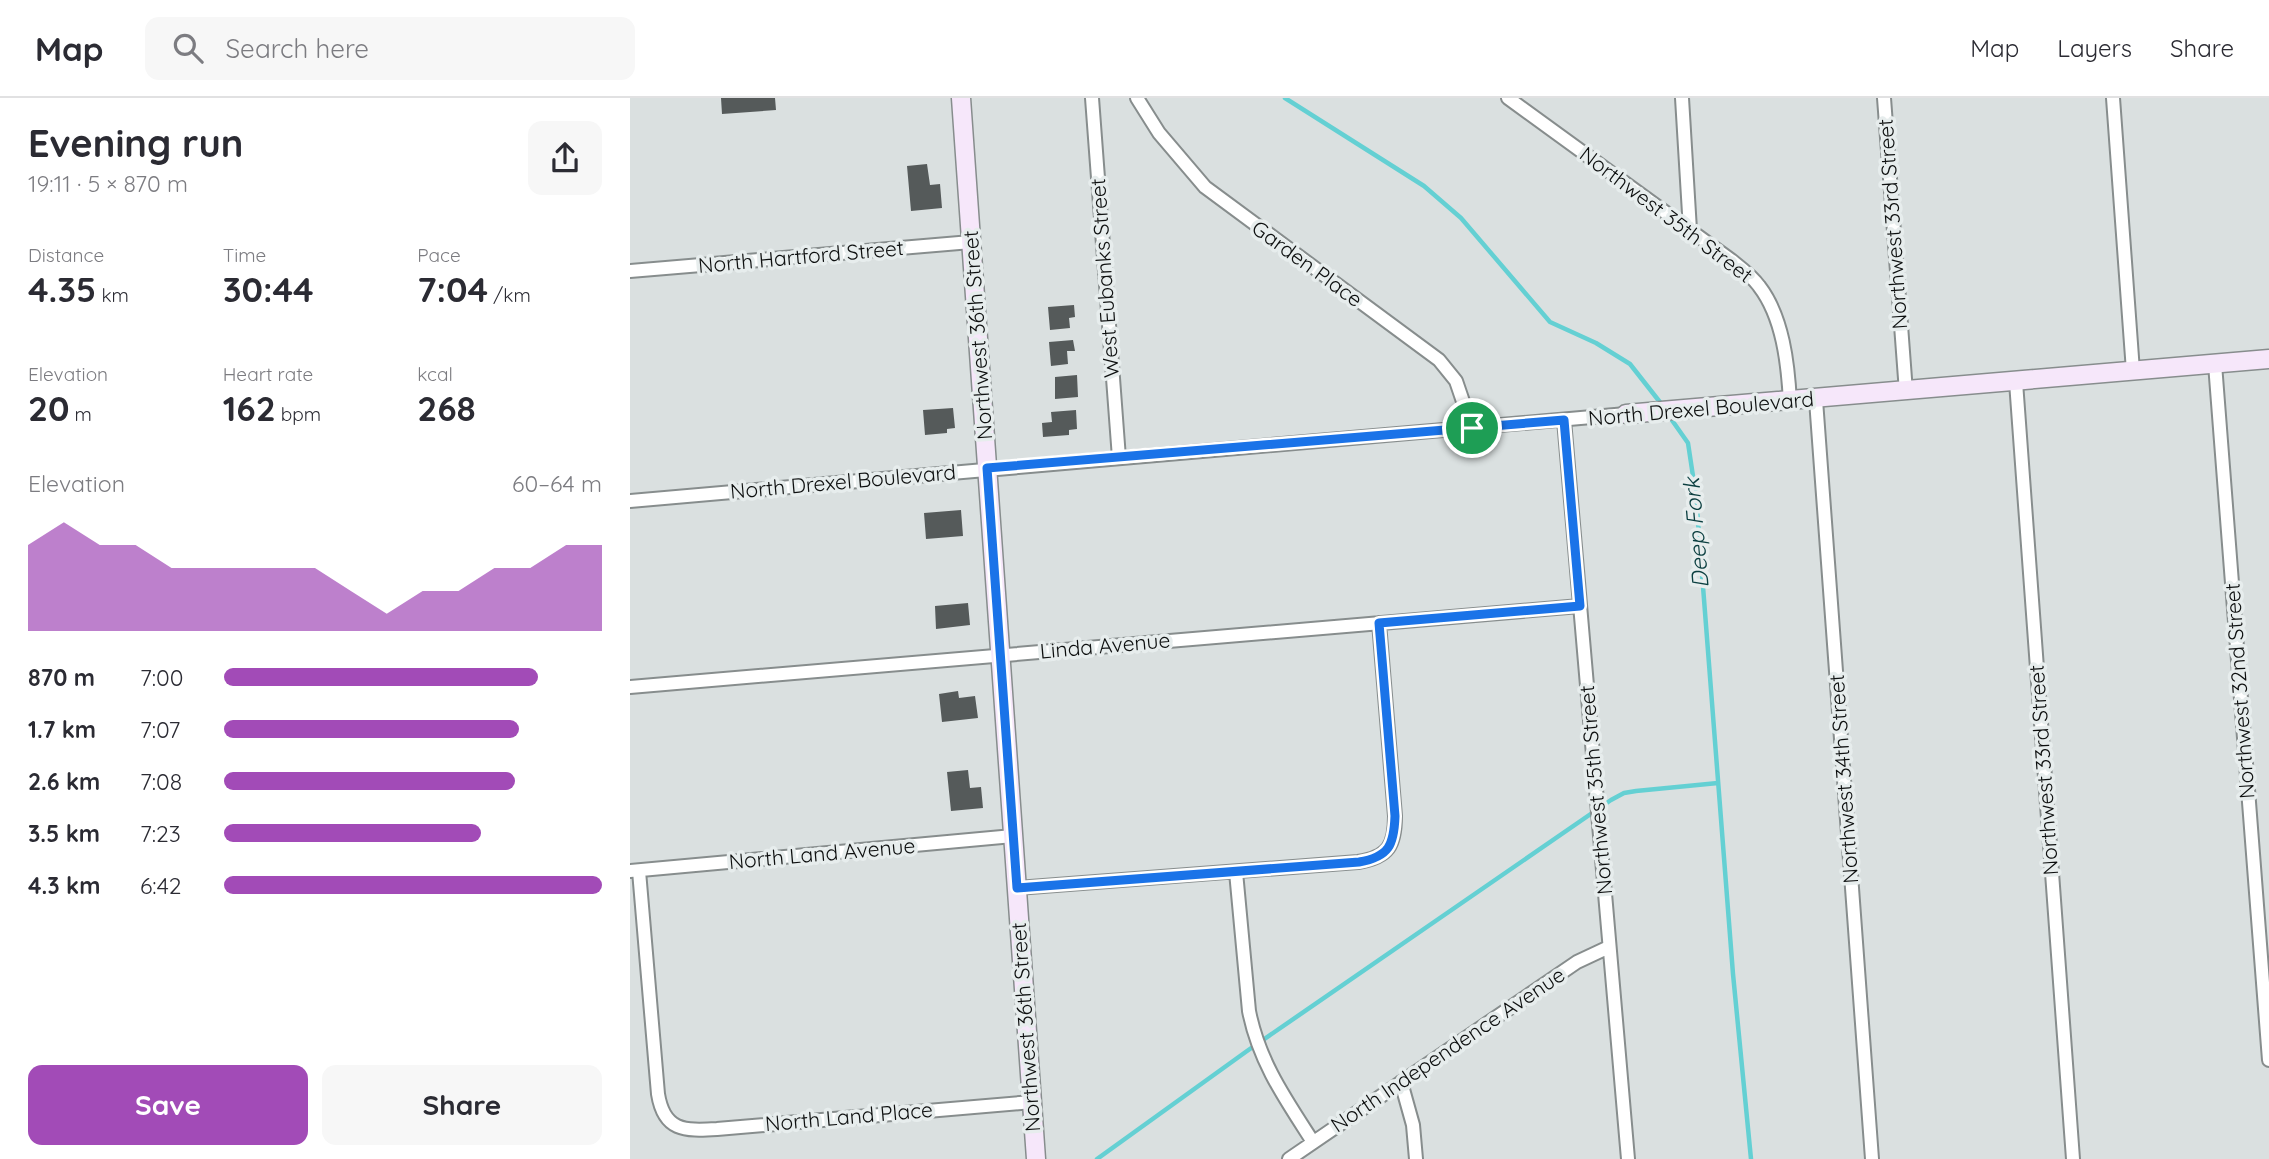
<!DOCTYPE html>
<html lang="en">
<head>
<meta charset="utf-8">
<style>
  :root { --surface:#fff; --page:#f7f7f7; --text:#2b2b33; --muted:#7c7c81; --line:#e1e1e2; --accent:#a24bb7 }
  body { margin:0; font-family:Quicksand,sans-serif; background:var(--page); color:var(--text); height:100vh; display:flex; flex-direction:column; font-size:26px; white-space:nowrap }
  * { box-sizing:border-box; margin:0 }
  p { font-size:23px; color:var(--muted) }
  .icon { flex:none; width:38px; height:38px; fill:none; stroke:currentColor; stroke-width:2; stroke-linecap:round; stroke-linejoin:round }
  .map { position:relative; flex:1; overflow:hidden }
  .details { display:flex; flex-direction:column; background:var(--surface); width:630px }
  .details>* { flex:none }
  .pin { position:absolute; display:grid; place-items:center; width:60px; height:60px; color:#fff; margin:-30px; border:4px solid #fff; border-radius:50%; box-shadow:0 2px 7px #0007 }
  .round { display:grid; place-items:center; flex:none; width:74px; height:74px; border-radius:14px; background:var(--page) }
  .headline { display:flex; align-items:center; justify-content:space-between; height:119px; padding:0 28px }
  h1 { font-size:38px; font-weight:700; line-height:52px }
  .figures { display:grid; grid-template-columns:repeat(3,1fr); gap:10px; height:119px; padding:7px 28px }
  .figures div { display:grid; align-content:center }
  .figures b { font-size:35px; font-weight:700 }
  .figures small { font-size:19px; font-weight:400 }
  .figures p { font-size:19px }
  .chart { height:196px; padding:14px 28px }
  .chart p { display:flex; justify-content:space-between }
  .chart svg { width:100%; height:126px; margin-top:7px; fill:var(--accent); opacity:.7 }
  .primary-button { display:flex; gap:14px; margin-top:auto; padding:14px 28px }
  .primary-button a { flex:1; height:80px; border-radius:14px; background:var(--accent); color:#fff; font-size:28px; font-weight:700; line-height:80px; text-align:center }
  .primary-button a+a { background:var(--page); color:var(--text) }
  ul { padding:0 28px; list-style:none; font-size:23px }
  li { display:grid; grid-template-columns:112px 84px 1fr; align-items:center; height:52px }
  li i { height:18px; border-radius:9px; background:var(--accent) }
  header { display:flex; align-items:center; gap:42px; box-sizing:border-box; height:98px; padding:0 35px; background:var(--surface); border-bottom:2px solid var(--line) }
  header strong { font-size:33px }
  nav { display:flex; gap:38px; margin-inline-start:auto; font-size:24px }
  .search { width:490px; height:63px; background:var(--page); display:flex; align-items:center; gap:18px; box-sizing:border-box; padding:0 24px; border-radius:14px; color:var(--muted); font-size:26px }
  main { display:flex; flex:1; min-height:0 }
  .map>svg:first-child { display:block }
</style>
</head>
<body>
<header>
<strong>Map</strong>
<div class="search"><svg class="icon" aria-label="search" viewBox="0 0 24 24"><circle cx="10" cy="10" r="6"/><path d="M15 15l6 6"/></svg>Search here</div>
<nav><a>Map</a><a>Layers</a><a>Share</a></nav>
</header>
<main>
<section class="details">
<div class="headline"><div><h1>Evening run</h1><p>19:11 · 5 × 870 m</p></div><a class="round"><svg class="icon" aria-label="share" viewBox="0 0 24 24"><path d="M12 15V3M7 8l5-5 5 5M5 13v7h14v-7"/></svg></a></div>
<div class="figures">
<div><p>Distance</p><b>4.35<small> km</small></b></div>
<div><p>Time</p><b>30:44</b></div>
<div><p>Pace</p><b>7:04<small> /km</small></b></div>
</div>
<div class="figures">
<div><p>Elevation</p><b>20<small> m</small></b></div>
<div><p>Heart rate</p><b>162<small> bpm</small></b></div>
<div><p>kcal</p><b>268</b></div>
</div>
<div class="chart"><p><span>Elevation</span>60–64 m</p>
<svg viewBox="0 0 160 44" preserveAspectRatio="none"><path d="M0 44V14L10 6L20 14L30 14L40 22L50 22L60 22L70 22L80 22L90 30L100 38L110 30L120 30L130 22L140 22L150 14L160 14V44z"/></svg>
</div>
<ul>
<li><b>870 m</b>7:00<i style="width:83%"></i></li>
<li><b>1.7 km</b>7:07<i style="width:78%"></i></li>
<li><b>2.6 km</b>7:08<i style="width:77%"></i></li>
<li><b>3.5 km</b>7:23<i style="width:68%"></i></li>
<li><b>4.3 km</b>6:42<i style="width:100%"></i></li>
</ul>
<div class="primary-button"><a>Save</a><a>Share</a></div>
</section>
<div class="map">
<svg width="1639" height="1061" viewBox="0 0 1639 1061">
  <rect width="100%" height="100%" fill="#dae0e0"/>
  <g fill="none" stroke-linecap="round" stroke-linejoin="round">
    <path stroke="#64d0d3" stroke-width="4.5" d="M 655,0 L 794,88 L 831,120 L 920,224 L 966,245 L 1000,266 L 1033,308
      M 1039,318 L 1058,345 L 1066,398 L 1103,876 L 1121,1061
      M 467,1061 L 617,953 L 981,702 L 994,695 L 1006,693 L 1088,685"/>
  </g>
  <path fill="#555a5a" d="M 91,0 L 145,0 L 146,12 L 92,16 Z
    M 297,66 L 300,87 L 310,86 L 312,110 L 281,113 L 277,68 Z
    M 444,207 L 445,219 L 439,220 L 440,230 L 420,232 L 418,209 Z
    M 443,242 L 445,253 L 437,253 L 438,266 L 421,268 L 419,244 Z
    M 447,277 L 448,299 L 425,301 L 425,279 Z
    M 323,310 L 325,330 L 317,331 L 317,335 L 295,337 L 293,312 Z
    M 446,312 L 447,331 L 439,332 L 439,337 L 413,339 L 412,325 L 422,324 L 421,314 Z
    M 331,412 L 333,438 L 296,441 L 294,415 Z
    M 338,505 L 340,527 L 306,531 L 305,508 Z
    M 328,593 L 329,600 L 345,598 L 348,620 L 312,624 L 309,596 Z
    M 338,672 L 340,690 L 351,689 L 353,710 L 321,713 L 317,674 Z"/>
  <g fill="none" stroke-linecap="round" stroke-linejoin="round">
    <defs>
      <path id="street" d="M 462,0 L 489,360
        M 507,0 L 529,35 L 575,89 L 809,262 L 826,283 L 842,330
        M 878,0 L 1101,162 C 1111,170 1122,178 1129,188 C 1153,219 1158,266 1160,304
        M 1052,0 L 1060,132
        M 1254,0 L 1276,294
        M 1483,0 L 1503,273
        M 0,173 L 341,144
        M 1585,266 L 1639,962
        M 1386,284 L 1443,1061
        M 1186,302 L 1242,1061
        M 934,322 L 998,1061
        M 0,403 L 996,316
        M 0,589 L 950,508
        M 0,773 L 383,738
        M 9,773 L 28,996 C 34,1033 54,1033 87,1031 L 402,1004
        M 606,774 L 619,913 C 629,964 656,1002 683,1044
        M 387,790 L 728,764 C 759,759 765,747 765,718 L 749,525
        M 771,984 L 783,1027 L 786,1061
        M 659,1061 L 947,864 L 979,849"/>
      <path id="secondary" d="M 331,0 L 406,1061
        M 996,316 L 1639,261"/>
    </defs>
    <use href="#street" stroke="#878d8d" stroke-width="16"/>
    <use href="#secondary" stroke="#878d8d" stroke-width="21"/>
    <use href="#street" stroke="#fff" stroke-width="12"/>
    <use href="#secondary" stroke="#f6e7fa" stroke-width="18"/>
  </g>
  <g fill="none" stroke-linecap="round" stroke-linejoin="round">
    <defs>
      <path id="route" d="M 934,322 L 950,508 L 749,525 L 765,718 C 764,747 759,759 729,764 L 387,790 L 357,370 Z"/>
    </defs>
    <use href="#route" stroke="#fff" stroke-width="14"/>
    <use href="#route" stroke="#1a73e8" stroke-width="9"/>
  </g>
  <g text-anchor="middle" stroke-width="7" stroke-linejoin="round" paint-order="stroke">
    <g font-size="21" fill="#0d0f0f" stroke="#e7eded">
      <text transform="translate(1036 117) rotate(37)" y="7">Northwest 35th Street</text>
      <text transform="translate(1263 126) rotate(-94)" y="7">Northwest 33rd Street</text>
      <text transform="translate(171 159) rotate(-5)" y="7">North Hartford Street</text>
      <text transform="translate(677 166) rotate(36)" y="7">Garden Place</text>
      <text transform="translate(475 180) rotate(-94)" y="7">West Eubanks Street</text>
      <text transform="translate(348 237) rotate(-94)" y="7">Northwest 36th Street</text>
      <text transform="translate(1071 311) rotate(-5)" y="7">North Drexel Boulevard</text>
      <text transform="translate(213 384) rotate(-5)" y="7">North Drexel Boulevard</text>
      <text transform="translate(475 548) rotate(-5)" y="7">Linda Avenue</text>
      <text transform="translate(1610 593) rotate(-94)" y="7">Northwest 32nd Street</text>
      <text transform="translate(1414 672) rotate(-94)" y="7">Northwest 33rd Street</text>
      <text transform="translate(1214 681) rotate(-94)" y="7">Northwest 34th Street</text>
      <text transform="translate(966 692) rotate(-95)" y="7">Northwest 35th Street</text>
      <text transform="translate(192 756) rotate(-5)" y="7">North Land Avenue</text>
      <text transform="translate(396 929) rotate(-94)" y="7">Northwest 36th Street</text>
      <text transform="translate(818 952) rotate(-34)" y="7">North Independence Avenue</text>
      <text transform="translate(219 1019) rotate(-5)" y="7">North Land Place</text>
    </g>
    <g font-size="23" font-style="italic" fill="#0b3f40" stroke="#e7eded">
      <text transform="translate(1066 435) rotate(-95)" y="8">Deep Fork</text>
    </g>
  </g>
</svg>
<div class="pin" style="left:842px;top:330px;background:#1e9e55"><svg class="icon" aria-label="arrive" viewBox="0 0 24 24"><path d="M6 21V4h12l-3 4 3 4H6"/></svg></div>
</div>
</main>
</body>
</html>
